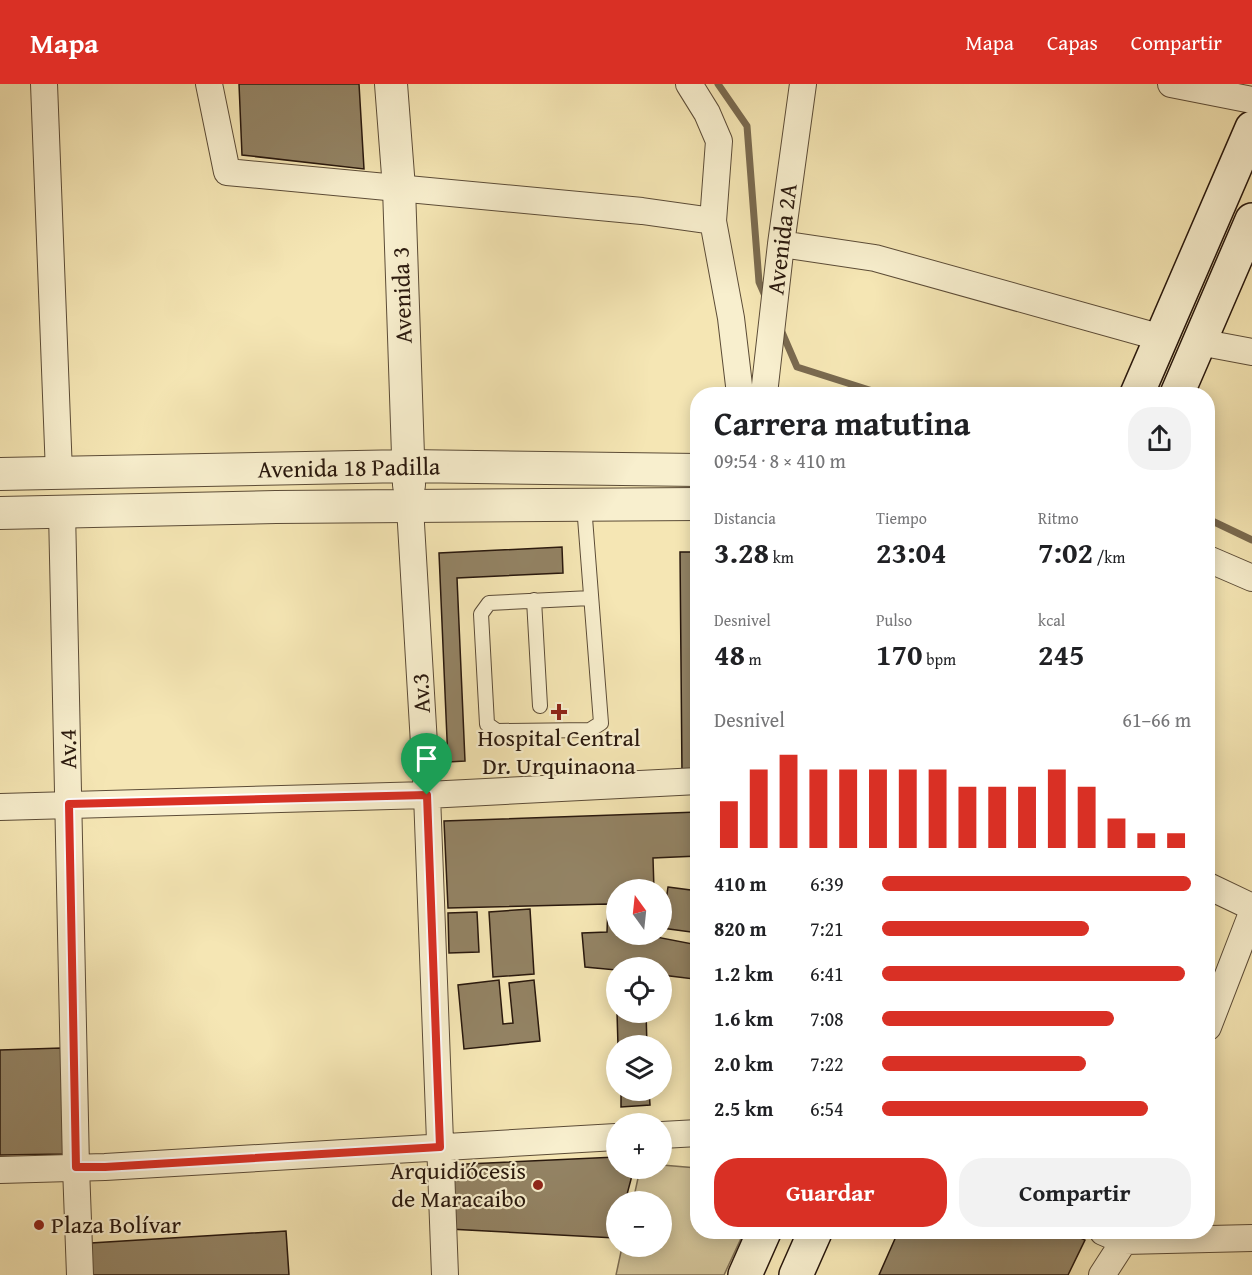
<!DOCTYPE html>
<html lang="es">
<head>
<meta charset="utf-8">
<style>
  :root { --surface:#fff; --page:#f2f2f2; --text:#202124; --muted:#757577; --accent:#d93025 }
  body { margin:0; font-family:"Gentium Book Plus",serif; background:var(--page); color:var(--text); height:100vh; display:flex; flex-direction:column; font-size:22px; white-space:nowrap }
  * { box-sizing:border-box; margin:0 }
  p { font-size:20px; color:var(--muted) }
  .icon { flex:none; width:33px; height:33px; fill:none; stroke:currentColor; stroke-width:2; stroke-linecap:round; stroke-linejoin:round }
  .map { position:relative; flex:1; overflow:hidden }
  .sheet { position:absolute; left:690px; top:303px; width:525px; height:852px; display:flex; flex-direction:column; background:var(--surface); border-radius:24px; box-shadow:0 3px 15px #0003 }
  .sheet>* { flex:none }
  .needle { width:39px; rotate:345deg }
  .fabs { position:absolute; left:606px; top:795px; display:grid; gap:12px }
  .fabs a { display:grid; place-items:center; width:66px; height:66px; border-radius:50%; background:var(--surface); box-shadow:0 3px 15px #0003; font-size:30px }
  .pin { position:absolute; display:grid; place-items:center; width:51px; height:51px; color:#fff; margin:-62px -26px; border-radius:50% 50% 50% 0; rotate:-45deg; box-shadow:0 0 6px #0007 }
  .pin .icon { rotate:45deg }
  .round { display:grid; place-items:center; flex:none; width:63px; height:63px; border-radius:24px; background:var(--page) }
  .overview { display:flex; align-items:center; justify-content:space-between; height:102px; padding:0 24px }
  h1 { font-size:33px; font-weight:700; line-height:45px }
  .stats { display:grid; grid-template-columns:repeat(3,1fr); gap:9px; height:102px; padding:6px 24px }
  .stats div { display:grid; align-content:center }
  .stats b { font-size:30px; font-weight:700 }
  .stats small { font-size:16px; font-weight:400 }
  .stats p { font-size:16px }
  .chart { height:168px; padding:12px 24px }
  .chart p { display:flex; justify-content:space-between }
  .chart svg { width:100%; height:108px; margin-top:6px; stroke:var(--accent); stroke-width:6 }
  .button { display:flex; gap:12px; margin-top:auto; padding:12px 24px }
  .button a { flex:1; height:69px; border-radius:24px; background:var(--accent); color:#fff; font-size:24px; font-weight:700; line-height:69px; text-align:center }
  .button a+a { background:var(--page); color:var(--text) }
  ul { padding:0 24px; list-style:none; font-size:20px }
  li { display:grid; grid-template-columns:96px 72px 1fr; align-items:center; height:45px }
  li i { height:15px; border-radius:8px; background:var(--accent) }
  header { display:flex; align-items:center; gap:36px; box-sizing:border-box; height:84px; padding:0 30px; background:var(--accent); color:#fff }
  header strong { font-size:28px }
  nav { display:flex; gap:33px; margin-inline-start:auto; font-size:21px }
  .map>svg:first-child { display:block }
</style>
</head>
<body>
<header>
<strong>Mapa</strong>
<nav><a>Mapa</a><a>Capas</a><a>Compartir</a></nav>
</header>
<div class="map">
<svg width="1252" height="1191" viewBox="0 0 1252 1191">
  <rect width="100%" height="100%" fill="#f5e6b4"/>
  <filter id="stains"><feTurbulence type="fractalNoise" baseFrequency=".00333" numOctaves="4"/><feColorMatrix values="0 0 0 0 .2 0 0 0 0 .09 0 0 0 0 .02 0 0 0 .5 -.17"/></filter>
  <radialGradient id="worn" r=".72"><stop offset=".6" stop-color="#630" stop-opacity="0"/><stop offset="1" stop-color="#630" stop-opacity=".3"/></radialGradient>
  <path fill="#d2c398" stroke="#7e6e52" stroke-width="1.5" d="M 662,1081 L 697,1084 L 698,1148 L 744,1148 L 724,1191 L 616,1191 L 622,1163 L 662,1162 L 662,1118 L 633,1117 L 640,1085 L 662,1084 Z"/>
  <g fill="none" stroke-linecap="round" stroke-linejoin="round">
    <path stroke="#7a6a4f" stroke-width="7" d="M 718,0 L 747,42 L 759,198 L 766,214
      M 781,246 L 797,283 L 882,310
      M 1208,435 L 1252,456"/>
  </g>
  <path fill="#938364" stroke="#29180d" stroke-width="1.5" d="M 239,0 L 359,0 L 364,85 L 242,71 Z
    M 562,463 L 563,489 L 457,494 L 465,677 L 448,678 L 439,469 Z
    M 680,468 L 698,468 L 698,690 L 682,690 Z
    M 698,728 L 698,772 L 653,774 L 654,806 L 616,806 L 616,850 L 656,850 L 656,853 L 698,861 L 694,895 L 662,891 L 662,884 L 616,884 L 616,886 L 585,883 L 582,849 L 607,848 L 608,820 L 448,824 L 444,737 Z
    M 668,803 L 698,807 L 698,849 L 662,844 Z
    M 530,825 L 534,890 L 493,893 L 489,828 Z
    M 477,828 L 479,868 L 449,869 L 448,829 Z
    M 499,896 L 503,940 L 513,939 L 509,899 L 534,896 L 540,957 L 464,965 L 458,901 Z
    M 617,928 L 646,928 L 647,962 L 618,962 Z
    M 61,964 L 64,1070 L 0,1071 L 0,966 Z
    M 621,1006 L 649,1006 L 650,1021 L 621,1023 Z
    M 616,1073 L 616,1084 L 634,1084 L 625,1118 L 616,1118 L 615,1154 L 449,1145 L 445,1081 Z
    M 286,1147 L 289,1191 L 91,1191 L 91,1159 Z
    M 898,1148 L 1067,1148 L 1085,1156 L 1068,1191 L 879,1191 Z"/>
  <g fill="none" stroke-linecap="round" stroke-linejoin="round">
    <defs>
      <path id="service" d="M 584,421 L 601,639 L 590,646 L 497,647 L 487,640 L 481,530 L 489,519 L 591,514
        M 534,516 L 540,622"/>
      <path id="minor" d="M 44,0 L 59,389
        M 209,0 L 227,88 L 642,127 L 713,137 L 731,234 L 740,310
        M 689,0 L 707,29 L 719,57 L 713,137
        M 1171,0 L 1252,16
        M 781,160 L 875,174 L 1162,254
        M 1199,258 L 1252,268
        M 764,310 L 781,160 L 803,0
        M 410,423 L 427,711 L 445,1191
        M 62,427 L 76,1083 L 80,1191
        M 1208,475 L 1252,494
        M 0,723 L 427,711 L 698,697
        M 1208,802 L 1252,823
        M 1208,943 L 1252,829
        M 662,1051 L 698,1049
        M 0,1086 L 105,1083 L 616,1053
        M 1103,1148 L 1124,1157 L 1252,1154
        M 1102,1191 L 1124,1157 L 1128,1148"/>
      <path id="tertiary" d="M 391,0 L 399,104 L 409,401
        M 0,390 L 408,382 L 698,386
        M 0,429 L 276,423 L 698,420"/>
      <path id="secondary" d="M 1137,310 L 1252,44
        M 1177,310 L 1252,136
        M 745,1191 L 764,1148
        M 796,1191 L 815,1148"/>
    </defs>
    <use href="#service" stroke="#5c4c37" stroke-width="16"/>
    <use href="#minor" stroke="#5c4c37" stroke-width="28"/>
    <use href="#tertiary" stroke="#5c4c37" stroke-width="34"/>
    <use href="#secondary" stroke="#29180d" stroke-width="36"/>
    <use href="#service" stroke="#f8efce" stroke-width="14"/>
    <use href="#minor" stroke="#f8efce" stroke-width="26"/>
    <use href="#tertiary" stroke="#f8efce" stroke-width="32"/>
    <use href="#secondary" stroke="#f8efce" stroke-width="33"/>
  </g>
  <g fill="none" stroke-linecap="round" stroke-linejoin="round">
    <defs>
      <path id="route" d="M 427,711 L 440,1063 L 105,1083 L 76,1083 L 69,720 Z"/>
    </defs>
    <use href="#route" stroke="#fff" stroke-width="12"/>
    <use href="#route" stroke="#d93025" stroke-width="8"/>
  </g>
  <g fill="#8f2418" stroke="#f8efce" stroke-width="2">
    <path d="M556 619h6v6h6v6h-6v6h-6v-6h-6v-6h6z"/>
    <circle cx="538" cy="1101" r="6"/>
    <circle cx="39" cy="1141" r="6"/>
  </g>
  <g text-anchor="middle" stroke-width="4.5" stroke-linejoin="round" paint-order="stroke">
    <g font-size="24" fill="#29180d" stroke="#f8efce">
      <text transform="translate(782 155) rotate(-83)" y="8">Avenida 2A</text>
      <text transform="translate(402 211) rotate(-92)" y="8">Avenida 3</text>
      <text transform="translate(349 384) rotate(-1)" y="8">Avenida 18 Padilla</text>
      <text transform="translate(421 609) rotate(-93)" y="8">Av.3</text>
      <text transform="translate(68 665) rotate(-91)" y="8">Av.4</text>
    </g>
    <g font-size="24" fill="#29180d" stroke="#f8efce">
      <text x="559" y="662">Hospital Central<tspan x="559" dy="28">Dr. Urquinaona</tspan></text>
      <text x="526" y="1095" text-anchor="end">Arquidiócesis<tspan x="526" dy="28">de Maracaibo</tspan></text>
      <text x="51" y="1149" text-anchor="start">Plaza Bolívar</text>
    </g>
  </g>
  <rect width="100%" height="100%" filter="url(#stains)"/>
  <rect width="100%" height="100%" fill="url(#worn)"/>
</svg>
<div class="fabs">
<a><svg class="needle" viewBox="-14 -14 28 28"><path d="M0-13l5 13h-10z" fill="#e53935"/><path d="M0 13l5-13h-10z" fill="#757577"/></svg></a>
<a><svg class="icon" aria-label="locate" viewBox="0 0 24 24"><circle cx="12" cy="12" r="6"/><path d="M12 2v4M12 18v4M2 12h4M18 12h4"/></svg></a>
<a><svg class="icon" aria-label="layers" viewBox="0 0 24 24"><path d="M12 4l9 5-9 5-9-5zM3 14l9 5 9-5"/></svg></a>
<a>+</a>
<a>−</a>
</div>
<div class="pin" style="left:427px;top:711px;background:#1e9e55"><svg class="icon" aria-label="arrive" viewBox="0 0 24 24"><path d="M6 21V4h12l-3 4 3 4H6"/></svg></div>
<section class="sheet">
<div class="overview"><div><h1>Carrera matutina</h1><p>09:54 · 8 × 410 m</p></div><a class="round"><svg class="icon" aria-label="share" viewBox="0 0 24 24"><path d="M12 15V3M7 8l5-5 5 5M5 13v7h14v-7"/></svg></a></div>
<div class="stats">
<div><p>Distancia</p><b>3.28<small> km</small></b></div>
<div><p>Tiempo</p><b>23:04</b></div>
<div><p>Ritmo</p><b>7:02<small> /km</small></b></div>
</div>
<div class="stats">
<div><p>Desnivel</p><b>48<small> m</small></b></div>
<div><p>Pulso</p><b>170<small> bpm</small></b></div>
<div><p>kcal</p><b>245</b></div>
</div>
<div class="chart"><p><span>Desnivel</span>61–66 m</p>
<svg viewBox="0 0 160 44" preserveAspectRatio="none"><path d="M5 44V25M15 44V12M25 44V6M35 44V12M45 44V12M55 44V12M65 44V12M75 44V12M85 44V19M95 44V19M105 44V19M115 44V12M125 44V19M135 44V32M145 44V38M155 44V38"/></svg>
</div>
<ul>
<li><b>410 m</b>6:39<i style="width:100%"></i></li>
<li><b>820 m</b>7:21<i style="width:67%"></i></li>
<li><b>1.2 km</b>6:41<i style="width:98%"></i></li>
<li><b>1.6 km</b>7:08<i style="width:75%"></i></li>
<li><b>2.0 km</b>7:22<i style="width:66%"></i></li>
<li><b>2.5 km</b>6:54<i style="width:86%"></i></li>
</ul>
<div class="button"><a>Guardar</a><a>Compartir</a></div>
</section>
</div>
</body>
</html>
